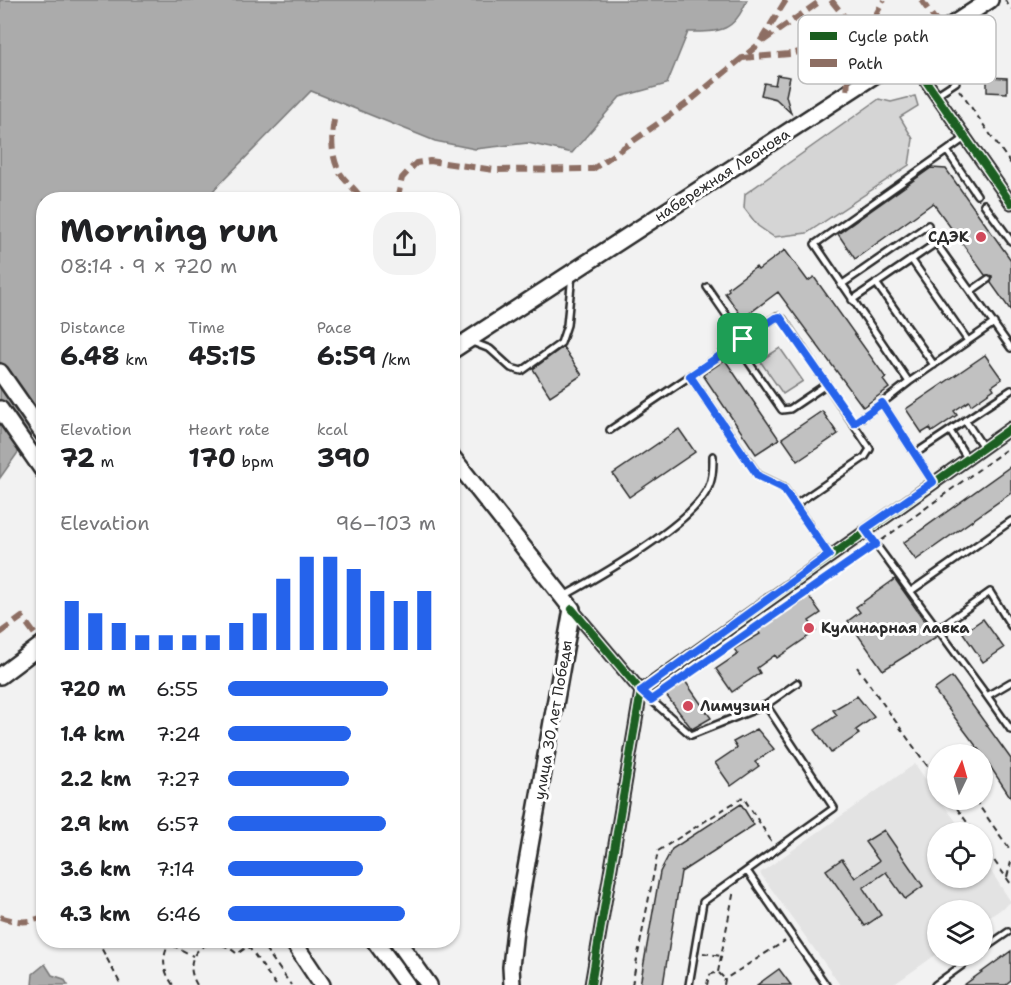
<!DOCTYPE html>
<html lang="en">
<head>
<meta charset="utf-8">
<style>
  :root { --surface:#fff; --page:#f2f2f2; --text:#202124; --muted:#757577; --accent:#2563eb }
  body { margin:0; font-family:"Shantell Sans",sans-serif; background:var(--page); color:var(--text); height:100vh; display:flex; flex-direction:column; font-size:22px; white-space:nowrap }
  * { box-sizing:border-box; margin:0 }
  p { font-size:20px; color:var(--muted) }
  .icon { flex:none; width:33px; height:33px; fill:none; stroke:currentColor; stroke-width:2; stroke-linecap:round; stroke-linejoin:round }
  .map { position:relative; flex:1; overflow:hidden }
  .side { position:absolute; left:36px; top:192px; width:424px; height:756px; display:flex; flex-direction:column; background:var(--surface); border-radius:24px; box-shadow:0 2px 4px #0004 }
  .side>* { flex:none }
  .needle { width:39px; rotate:5deg }
  .fabs { position:absolute; left:927px; top:744px; display:grid; gap:12px }
  .fabs a { display:grid; place-items:center; width:66px; height:66px; border-radius:50%; background:var(--surface); box-shadow:0 2px 4px #0004; font-size:30px }
  .pin { position:absolute; display:grid; place-items:center; width:51px; height:51px; color:#fff; margin:-26px; border-radius:12px; box-shadow:0 3px 9px #0006 }
  .round { display:grid; place-items:center; flex:none; width:63px; height:63px; border-radius:24px; background:var(--page) }
  .summary { display:flex; align-items:center; justify-content:space-between; height:102px; padding:0 24px }
  h1 { font-size:33px; font-weight:700; line-height:45px }
  .figures { display:grid; grid-template-columns:repeat(3,1fr); gap:9px; height:102px; padding:6px 24px }
  .figures div { display:grid; align-content:center }
  .figures b { font-size:26px; font-weight:700 }
  .figures small { font-size:16px; font-weight:400 }
  .figures p { font-size:16px }
  .chart { height:168px; padding:12px 24px }
  .chart p { display:flex; justify-content:space-between }
  .chart svg { width:100%; height:108px; margin-top:6px; stroke:var(--accent); stroke-width:6 }
  ul { padding:0 24px; list-style:none; font-size:20px }
  li { display:grid; grid-template-columns:96px 72px 1fr; align-items:center; height:45px }
  li i { height:15px; border-radius:8px; background:var(--accent) }
  .map>svg:first-child { display:block }
</style>
</head>
<body>
<div class="map">
<svg width="1011" height="985" viewBox="0 0 1011 985">
  <rect width="100%" height="100%" fill="#f2f2f2"/>
  <filter id="ink" filterUnits="userSpaceOnUse"><feTurbulence type="fractalNoise" baseFrequency=".0167" numOctaves="2"/><feDisplacementMap in="SourceGraphic" scale="12" xChannelSelector="R" yChannelSelector="G"/><feConvolveMatrix kernelMatrix="1 2 1 2 8 2 1 2 1" color-interpolation-filters="sRGB"/></filter>
  <g filter="url(#ink)">
    <path fill="#e3e3e3" d="M 915,764 L 937,796 L 938,800 L 940,800 L 964,832 L 938,832 L 938,878 L 982,878 L 983,859 L 1011,902 L 983,922 L 982,910 L 938,910 L 937,954 L 893,985 L 840,985 L 760,873 Z"/>
    <path fill="#d5d5d5" stroke="#808080" stroke-width="1.5" d="M 915,96 L 918,106 L 900,117 L 913,139 L 909,165 L 807,233 L 774,237 L 758,226 L 744,208 L 745,194 L 879,99 L 891,102 Z
      M 780,348 L 803,381 L 783,394 L 760,361 Z"/>
    <path fill="#ababab" stroke="#787878" stroke-width="1.5" d="M 0,0 L 747,0 C 734,32 721,32 688,32 L 667,84 L 620,97 L 572,153 L 528,143 L 475,149 L 435,141 L 311,91 L 205,199 L 44,200 L 43,417 L 0,478 Z
      M 45,964 L 52,975 L 64,979 L 68,985 L 32,985 L 33,974 Z"/>
    <path fill="#c1c1c1" stroke="#2b2b2b" stroke-width="1.5" d="M 777,75 L 790,77 L 786,96 L 791,113 L 776,99 L 761,95 L 764,83 L 775,85 Z
      M 987,77 L 1007,78 L 1007,93 L 987,92 Z
      M 931,168 L 946,169 L 1011,260 L 1011,311 L 991,283 L 992,276 L 985,275 L 933,203 L 855,259 L 838,234 Z
      M 785,250 L 808,281 L 814,277 L 886,378 L 883,380 L 889,388 L 863,407 L 778,292 L 743,318 L 725,293 L 729,290 L 728,288 L 756,267 L 758,270 Z
      M 563,347 L 582,375 L 550,396 L 533,369 Z
      M 985,355 L 1002,379 L 992,386 L 994,389 L 971,405 L 969,401 L 954,411 L 957,415 L 932,432 L 930,428 L 922,433 L 906,409 Z
      M 725,360 L 779,439 L 756,454 L 703,375 Z
      M 822,411 L 838,434 L 798,461 L 782,438 Z
      M 679,429 L 695,452 L 629,497 L 613,474 Z
      M 1011,466 L 1011,493 L 916,560 L 903,543 Z
      M 895,579 L 936,637 L 883,670 L 848,621 L 860,612 L 856,607 Z
      M 807,594 L 821,613 L 809,621 L 816,631 L 777,658 L 775,655 L 757,668 L 760,673 L 732,692 L 716,669 L 738,654 L 734,649 L 760,634 L 758,631 Z
      M 983,619 L 1004,648 L 983,662 L 963,633 Z
      M 952,677 L 1011,759 L 1011,798 L 982,754 L 934,690 Z
      M 685,681 L 711,718 L 692,729 L 666,695 Z
      M 857,696 L 874,717 L 856,730 L 859,734 L 831,753 L 815,730 L 837,715 L 833,710 Z
      M 757,729 L 774,749 L 755,762 L 759,766 L 731,786 L 715,763 L 737,748 L 733,742 Z
      M 741,804 L 754,825 L 681,872 L 663,985 L 640,985 L 660,872 L 672,849 Z
      M 884,830 L 923,886 L 905,899 L 886,872 L 863,888 L 881,915 L 865,926 L 826,870 L 842,859 L 855,878 L 879,861 L 865,842 Z
      M 1011,951 L 1011,981 L 1006,985 L 964,985 Z
      M 779,969 L 791,985 L 757,985 Z"/>
    <g fill="none" stroke-linecap="round" stroke-linejoin="round">
      <defs>
        <path id="lane" d="M 936,95 L 956,82
          M 965,138 L 815,244 L 909,382 L 994,323
          M 947,151 L 977,195
          M 984,204 L 1011,241
          M 911,259 L 968,341
          M 876,283 L 934,365
          M 841,285 L 928,225
          M 707,287 L 743,339
          M 971,291 L 988,279
          M 852,300 L 936,243 L 1011,348
          M 472,342 L 490,349 L 511,368 L 522,371 L 561,343 L 567,325 L 572,275
          M 736,344 L 782,410 L 790,409 L 827,384
          M 909,382 L 882,403 L 933,482
          M 965,420 L 983,447
          M 854,423 L 882,403
          M 610,430 L 690,376
          M 950,431 L 967,458
          M 916,453 L 1011,390
          M 795,505 L 865,457 L 870,449 L 783,319 L 777,316 L 690,376 L 758,475 L 783,487 L 829,555
          M 866,531 L 987,696 L 1011,682
          M 911,591 L 1011,521
          M 564,596 C 600,576 686,527 706,492 C 713,481 713,468 713,456
          M 939,628 L 990,592 L 1011,626
          M 641,691 L 691,735 L 766,705 L 834,808 L 703,902 L 689,985
          M 987,696 L 1011,730
          M 766,705 L 797,683
          M 747,871 L 826,985
          M 982,950 L 1008,932
          M 935,985 L 975,956"/>
        <path id="street" d="M 907,54 L 1011,203
          M 572,609 L 641,691 L 591,985
          M 641,691 L 1011,428"/>
        <path id="secondary" d="M 453,350 L 990,0
          M 0,372 L 44,435
          M 0,409 L 44,472
          M 453,458 L 572,609 L 515,930 L 511,967 L 512,985
          M 0,676 L 44,643
          M 292,940 L 322,985
          M 374,940 L 407,985
          M 397,940 L 429,985"/>
      </defs>
      <use href="#lane" stroke="#2b2b2b" stroke-width="10"/>
      <use href="#street" stroke="#2b2b2b" stroke-width="15"/>
      <use href="#secondary" stroke="#2b2b2b" stroke-width="20"/>
      <path stroke="#2b2b2b" stroke-width="2" stroke-dasharray="6 4.5" stroke-linecap="butt" d="M 1005,0 L 1011,9
        M 959,90 L 1011,164
        M 882,540 L 1011,446
        M 857,667 L 938,781
        M 658,695 L 870,548
        M 951,800 L 974,832
        M 975,800 L 1011,851
        M 982,844 L 1011,884
        M 1007,877 L 1011,862
        M 97,940 L 121,985
        M 163,940 L 193,956
        M 171,940 C 161,957 162,969 173,985
        M 259,940 L 291,985
        M 248,946 L 276,985
        M 703,953 L 721,956
        M 718,972 L 734,890
        M 197,985 C 178,954 211,929 237,954 L 257,940
        M 632,985 L 658,851 L 743,797 L 772,842
        M 707,985 L 709,975 L 718,972 L 725,979
        M 724,985 L 725,979 L 785,941"/>
      <use href="#lane" stroke="#fff" stroke-width="5"/>
      <use href="#street" stroke="#fff" stroke-width="10"/>
      <use href="#secondary" stroke="#fff" stroke-width="15"/>
      <path stroke="#8d6e63" stroke-width="6" stroke-dasharray="12 6" stroke-linecap="butt" d="M 831,0 L 860,36 L 848,77 L 847,94
        M 921,0 L 943,31
        M 860,36 L 885,68
        M 763,41 L 822,0
        M 742,58 L 791,54 L 860,36 L 874,18 L 884,0
        M 334,120 C 331,137 331,157 340,173 C 346,183 356,188 362,200
        M 397,200 L 402,178 L 416,163 L 430,161 L 494,170 L 593,169 L 686,104 L 758,45 L 786,0
        M 0,633 L 22,617 L 42,644
        M 0,917 C 15,922 30,924 44,916"/>
      <defs>
        <path id="cycleway" d="M 907,54 L 1011,203
          M 572,609 L 641,691 L 591,985
          M 641,691 L 1011,428"/>
      </defs>
      <use href="#cycleway" stroke="#fff" stroke-width="11"/>
      <use href="#cycleway" stroke="#1b5e20" stroke-width="8"/>
    </g>
  </g>
  <g fill="none" stroke-linecap="round" stroke-linejoin="round" filter="url(#ink)">
    <defs>
      <path id="route" d="M 780,317 L 854,423 L 882,403 L 933,482 L 865,529 L 876,544 L 651,700 L 641,691 L 829,555 L 783,488 L 758,476 L 690,376 L 775,318 Z"/>
    </defs>
    <use href="#route" stroke="#fff" stroke-width="12"/>
    <use href="#route" stroke="#2563eb" stroke-width="8"/>
  </g>
  <g fill="#d1495b" stroke="#fff" stroke-width="2">
    <circle cx="981" cy="237" r="6"/>
    <circle cx="809" cy="628" r="6"/>
    <circle cx="688" cy="706" r="6"/>
  </g>
  <g text-anchor="middle" stroke-width="6" stroke-linejoin="round" paint-order="stroke">
    <g font-size="15" fill="#2b2b2b" stroke="#fff">
      <text transform="translate(722 175) rotate(-33)" y="5">набережная Леонова</text>
      <text transform="translate(553 720) rotate(-80)" y="5">улица 30 лет Победы</text>
    </g>
    <g font-size="15" font-weight="bold" fill="#2b2b2b" stroke="#fff" text-anchor="start">
      <text x="969" y="242" text-anchor="end">СДЭК</text>
      <text x="821" y="633">Кулинарная лавка</text>
      <text x="700" y="711">Лимузин</text>
    </g>
  </g>
  <rect x="798" y="15" width="198" height="69" rx="9" fill="#fff" stroke="#bfbfbf" stroke-width="1.5"/>
  <rect x="810" y="32" width="27" height="8" fill="#1b5e20"/>
  <rect x="810" y="59" width="27" height="8" fill="#8d6e63"/>
  <g font-size="16" fill="#2b2b2b">
    <text x="848" y="42">Cycle path</text>
    <text x="848" y="69">Path</text>
  </g>
</svg>
<div class="fabs">
<a><svg class="needle" viewBox="-14 -14 28 28"><path d="M0-13l5 13h-10z" fill="#e53935"/><path d="M0 13l5-13h-10z" fill="#757577"/></svg></a>
<a><svg class="icon" aria-label="locate" viewBox="0 0 24 24"><circle cx="12" cy="12" r="6"/><path d="M12 2v4M12 18v4M2 12h4M18 12h4"/></svg></a>
<a><svg class="icon" aria-label="layers" viewBox="0 0 24 24"><path d="M12 4l9 5-9 5-9-5zM3 14l9 5 9-5"/></svg></a>
</div>
<div class="pin" style="left:743px;top:339px;background:#1e9e55"><svg class="icon" aria-label="arrive" viewBox="0 0 24 24"><path d="M6 21V4h12l-3 4 3 4H6"/></svg></div>
<section class="side">
<div class="summary"><div><h1>Morning run</h1><p>08:14 · 9 × 720 m</p></div><a class="round"><svg class="icon" aria-label="share" viewBox="0 0 24 24"><path d="M12 15V3M7 8l5-5 5 5M5 13v7h14v-7"/></svg></a></div>
<div class="figures">
<div><p>Distance</p><b>6.48<small> km</small></b></div>
<div><p>Time</p><b>45:15</b></div>
<div><p>Pace</p><b>6:59<small> /km</small></b></div>
</div>
<div class="figures">
<div><p>Elevation</p><b>72<small> m</small></b></div>
<div><p>Heart rate</p><b>170<small> bpm</small></b></div>
<div><p>kcal</p><b>390</b></div>
</div>
<div class="chart"><p><span>Elevation</span>96–103 m</p>
<svg viewBox="0 0 160 44" preserveAspectRatio="none"><path d="M5 44V24M15 44V29M25 44V33M35 44V38M45 44V38M55 44V38M65 44V38M75 44V33M85 44V29M95 44V15M105 44V6M115 44V6M125 44V11M135 44V20M145 44V24M155 44V20"/></svg>
</div>
<ul>
<li><b>720 m</b>6:55<i style="width:77%"></i></li>
<li><b>1.4 km</b>7:24<i style="width:59%"></i></li>
<li><b>2.2 km</b>7:27<i style="width:58%"></i></li>
<li><b>2.9 km</b>6:57<i style="width:76%"></i></li>
<li><b>3.6 km</b>7:14<i style="width:65%"></i></li>
<li><b>4.3 km</b>6:46<i style="width:85%"></i></li>
</ul>
</section>
</div>
</body>
</html>
